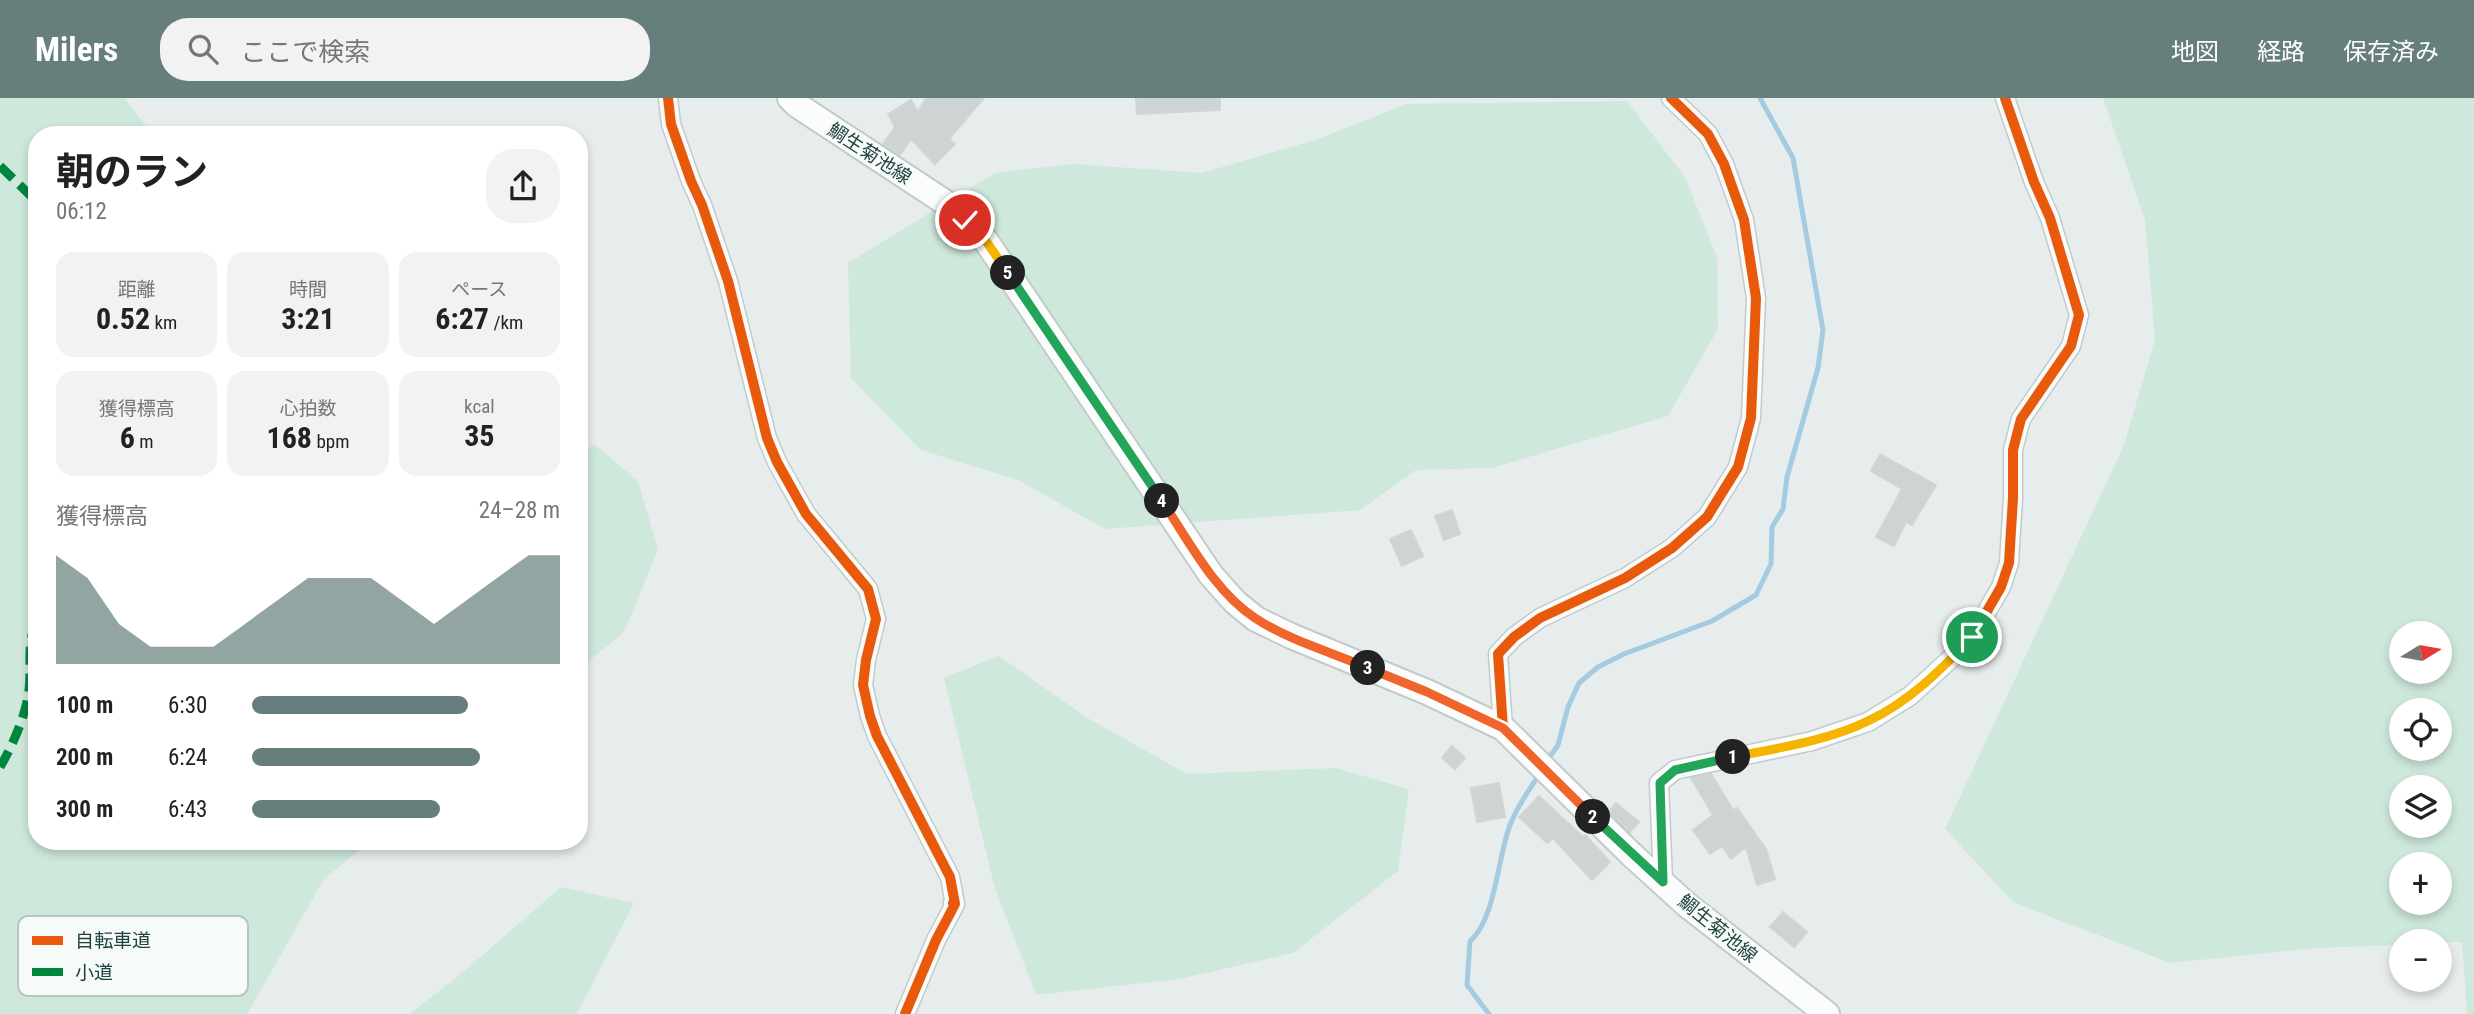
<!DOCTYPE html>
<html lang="ja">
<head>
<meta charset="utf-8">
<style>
  :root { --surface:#fff; --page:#f2f2f2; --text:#222; --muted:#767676; --accent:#667f7d }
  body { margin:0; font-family:"Roboto Condensed","Noto Sans JP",sans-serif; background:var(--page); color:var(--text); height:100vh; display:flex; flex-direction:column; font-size:26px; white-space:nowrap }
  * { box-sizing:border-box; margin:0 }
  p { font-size:23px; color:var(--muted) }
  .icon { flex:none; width:38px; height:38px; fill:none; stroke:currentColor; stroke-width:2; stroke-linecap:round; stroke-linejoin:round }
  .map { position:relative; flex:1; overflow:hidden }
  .sheet { position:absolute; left:28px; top:28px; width:560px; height:724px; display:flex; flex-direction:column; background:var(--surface); border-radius:28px; box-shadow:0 4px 10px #0003 }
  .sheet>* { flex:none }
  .needle { width:46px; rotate:79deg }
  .fabs { position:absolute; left:2389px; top:523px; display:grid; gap:14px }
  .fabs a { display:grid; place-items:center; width:63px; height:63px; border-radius:50%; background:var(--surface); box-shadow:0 4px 10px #0003; font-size:35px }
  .pin { position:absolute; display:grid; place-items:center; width:60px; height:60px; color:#fff; margin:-30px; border:4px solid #fff; border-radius:50%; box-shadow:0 2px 7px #0007 }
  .km { position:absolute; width:35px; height:35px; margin:-18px; border-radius:50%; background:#222; color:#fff; font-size:19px; line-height:35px; text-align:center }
  .round { display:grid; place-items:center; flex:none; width:74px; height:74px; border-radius:28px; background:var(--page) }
  .head { display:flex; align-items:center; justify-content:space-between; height:119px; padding:0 28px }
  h1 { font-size:38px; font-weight:700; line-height:52px }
  .stats { display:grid; grid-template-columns:repeat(3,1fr); gap:10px; height:119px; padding:7px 28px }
  .stats div { display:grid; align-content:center; border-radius:18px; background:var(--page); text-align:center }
  .stats b { font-size:30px; font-weight:700 }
  .stats small { font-size:19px; font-weight:400 }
  .stats p { font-size:19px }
  .chart { height:196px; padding:14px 28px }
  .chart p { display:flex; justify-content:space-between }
  .chart svg { width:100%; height:126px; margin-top:7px; fill:var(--accent); opacity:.7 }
  ul { padding:0 28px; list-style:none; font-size:23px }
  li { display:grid; grid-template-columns:112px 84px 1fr; align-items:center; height:52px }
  li i { height:18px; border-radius:9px; background:var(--accent) }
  header { display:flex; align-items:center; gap:42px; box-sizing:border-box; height:98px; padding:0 35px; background:var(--accent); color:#fff }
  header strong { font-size:33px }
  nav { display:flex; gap:38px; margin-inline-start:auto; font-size:24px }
  .search { width:490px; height:63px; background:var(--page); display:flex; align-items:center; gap:18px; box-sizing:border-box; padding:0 24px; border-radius:28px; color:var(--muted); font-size:26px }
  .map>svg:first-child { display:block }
</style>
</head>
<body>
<header>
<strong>Milers</strong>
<div class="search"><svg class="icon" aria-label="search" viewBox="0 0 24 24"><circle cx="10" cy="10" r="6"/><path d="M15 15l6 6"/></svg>ここで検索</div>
<nav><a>地図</a><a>経路</a><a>保存済み</a></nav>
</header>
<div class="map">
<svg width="2474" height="916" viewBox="0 0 2474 916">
  <rect width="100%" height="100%" fill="#e7edec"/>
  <path fill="#cfe8dc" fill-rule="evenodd" d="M 0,0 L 125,0 L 153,37 L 37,37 L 37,744 L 369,744 L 324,781 L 247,916 L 0,916 Z
    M 2103,0 L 2474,0 L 2474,916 L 2467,916 L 2462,844 L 2401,844 L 2401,847 L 2316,850 L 2170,865 L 2013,804 L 1945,731 L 2124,347 L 2155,241 L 2145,122 ZM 2401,536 L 2440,536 L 2440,574 L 2401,574 ZM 2440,612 L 2440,651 L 2401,651 L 2401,612 ZM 2401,690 L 2440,690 L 2440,728 L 2401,728 ZM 2440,766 L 2440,805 L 2401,805 L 2401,766 Z
    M 1627,3 L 1685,79 L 1717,159 L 1718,231 L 1668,318 L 1492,370 L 1416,372 L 1360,412 L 1105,431 L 1018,382 L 921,352 L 851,280 L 848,165 L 995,75 L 1074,66 L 1202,75 L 1315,42 L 1407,6 Z
    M 595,347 L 638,383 L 658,452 L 624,534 L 579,571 L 579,354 Z
    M 999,558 L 1086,619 L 1187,676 L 1336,670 L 1409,691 L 1398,773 L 1293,855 L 1180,881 L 1036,897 L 994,787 L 944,580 Z
    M 561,789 L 634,805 L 577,916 L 409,916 L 456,880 Z"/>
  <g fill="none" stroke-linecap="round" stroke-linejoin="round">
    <path stroke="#a4cbdf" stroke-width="5" d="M 1547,663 L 1558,647 L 1568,609 L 1579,585 L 1598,569 L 1624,556 L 1712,523 L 1756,497 L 1771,466 L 1772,429 L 1783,411 L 1787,379 L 1818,270 L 1823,232 L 1793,60 L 1760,0
      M 1489,916 L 1467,887 L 1470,843 C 1495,823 1498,758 1510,727 C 1517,708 1530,691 1540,675"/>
  </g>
  <path fill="#cdd4d3" stroke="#cfd6d5" stroke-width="2" d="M 926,0 L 984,0 L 949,41 L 955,46 L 935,66 L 911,41 L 900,57 L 883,46 L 895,29 L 888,16 L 911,2 L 918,14 Z
    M 1136,0 L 1220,0 L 1220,12 L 1137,16 Z
    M 1880,356 L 1936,387 L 1912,427 L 1906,424 L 1894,448 L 1876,439 L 1902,391 L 1871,373 Z
    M 1452,412 L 1460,436 L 1444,442 L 1435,418 Z
    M 1411,432 L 1423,458 L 1402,468 L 1390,441 Z
    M 1452,648 L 1465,660 L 1455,671 L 1442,660 Z
    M 1711,676 L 1736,717 L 1735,711 L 1737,710 L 1766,751 L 1775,781 L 1757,787 L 1746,749 L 1731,761 L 1722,748 L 1710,756 L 1693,732 L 1713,717 L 1691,680 Z
    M 1499,685 L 1505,719 L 1477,724 L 1471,690 Z
    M 1539,698 L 1583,739 L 1585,737 L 1610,764 L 1592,782 L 1553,740 L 1547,745 L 1519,719 Z
    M 1616,705 L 1639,724 L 1630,734 L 1609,714 Z
    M 1783,814 L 1807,834 L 1794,849 L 1770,829 Z"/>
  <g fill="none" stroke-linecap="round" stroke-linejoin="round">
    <defs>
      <path id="minor" d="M 668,0 L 671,26 L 691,83 L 702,107 L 728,183 L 767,340 L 777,364 L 806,416 L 868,491 L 876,521 L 866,562 L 863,587 L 870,618 L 877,638 L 950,779 L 955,806 L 953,805 L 954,808 L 936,842 L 905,916
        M 1503,630 L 1498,556 L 1514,539 L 1540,520 L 1625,480 L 1672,450 L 1707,419 L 1738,369 L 1751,320 L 1756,200 L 1744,122 L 1724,66 L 1708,36 L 1671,0
        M 1663,784 L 1659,685 L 1675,672 L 1812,643 L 1868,624 L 1910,598 L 1956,556 L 1972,539 L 2001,489 L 2009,465 L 2013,400 L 2013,352 L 2021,321 L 2071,248 L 2079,217 L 2050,120 L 2034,84 L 2005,0"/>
      <path id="secondary" d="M 790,0 L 797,7 L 946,105 L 986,143 L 1211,477 L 1235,504 L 1256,521 L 1291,538 L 1427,594 L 1503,630 L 1632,757 L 1687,807 L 1827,916"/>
    </defs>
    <use href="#minor" stroke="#c4cac9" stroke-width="21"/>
    <use href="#secondary" stroke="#c2cbc9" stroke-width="28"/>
    <use href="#minor" stroke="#fbfcfc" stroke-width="18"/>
    <use href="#secondary" stroke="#fbfcfc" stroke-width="24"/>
    <path stroke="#00873e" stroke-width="9" stroke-dasharray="18 9" stroke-linecap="butt" d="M 0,68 L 37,104
      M 0,669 C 13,647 26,617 29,592 C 32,565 26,546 37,521"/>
    <defs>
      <path id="cycleway" d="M 668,0 L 671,26 L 691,83 L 702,107 L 728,183 L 767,340 L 777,364 L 806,416 L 868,491 L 876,521 L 866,562 L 863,587 L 870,618 L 877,638 L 950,779 L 955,806 L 953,805 L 954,808 L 936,842 L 905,916
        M 1503,630 L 1498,556 L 1514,539 L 1540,520 L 1625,480 L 1672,450 L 1707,419 L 1738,369 L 1751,320 L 1756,200 L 1744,122 L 1724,66 L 1708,36 L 1671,0
        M 1663,784 L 1659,685 L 1675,672 L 1812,643 L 1868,624 L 1910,598 L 1956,556 L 1972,539 L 2001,489 L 2009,465 L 2013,400 L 2013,352 L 2021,321 L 2071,248 L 2079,217 L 2050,120 L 2034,84 L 2005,0"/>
    </defs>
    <use href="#cycleway" stroke="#f6fbf9" stroke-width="15"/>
    <use href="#cycleway" stroke="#e8590c" stroke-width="10"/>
  </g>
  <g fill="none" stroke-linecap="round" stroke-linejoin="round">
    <defs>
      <path id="split-1" d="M 1733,659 C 1778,650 1827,643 1868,623 C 1909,604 1942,571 1972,539"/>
      <path id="split-2" d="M 1593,719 L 1663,784 L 1660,685 L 1675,672 L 1733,659"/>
      <path id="split-3" d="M 1368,570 L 1427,594 L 1503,630 L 1593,719"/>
      <path id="split-4" d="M 1162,403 C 1189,443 1214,493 1255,520 C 1288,542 1331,554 1368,570"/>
      <path id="split-5" d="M 1008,175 L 1162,403"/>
      <path id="split-6" d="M 965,122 L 986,143 L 1008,175"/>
    </defs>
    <use href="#split-1" stroke="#fff" stroke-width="14"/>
    <use href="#split-2" stroke="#fff" stroke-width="14"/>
    <use href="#split-3" stroke="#fff" stroke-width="14"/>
    <use href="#split-4" stroke="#fff" stroke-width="14"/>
    <use href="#split-5" stroke="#fff" stroke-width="14"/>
    <use href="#split-6" stroke="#fff" stroke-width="14"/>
    <use href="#split-1" stroke="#f5b400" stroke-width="9"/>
    <use href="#split-2" stroke="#22a559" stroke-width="9"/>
    <use href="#split-3" stroke="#f0652b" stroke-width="9"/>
    <use href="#split-4" stroke="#f0652b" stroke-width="9"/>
    <use href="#split-5" stroke="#22a559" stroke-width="9"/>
    <use href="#split-6" stroke="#f5b400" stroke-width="9"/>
  </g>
  <g text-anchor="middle" stroke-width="5" stroke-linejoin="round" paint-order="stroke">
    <g font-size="19" fill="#214441" stroke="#f6fbf9">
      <text transform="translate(870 55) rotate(33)" y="7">鯛生菊池線</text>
      <text transform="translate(1718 830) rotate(39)" y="7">鯛生菊池線</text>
    </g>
  </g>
  <rect x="18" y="818" width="230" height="80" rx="10" fill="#f6fbf9" stroke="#b6c4c2" stroke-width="2"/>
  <rect x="32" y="838" width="31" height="9" fill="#e8590c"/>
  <rect x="32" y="870" width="31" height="8" fill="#00873e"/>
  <g font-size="19" fill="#214441">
    <text x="75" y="849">自転車道</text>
    <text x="75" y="881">小道</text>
  </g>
</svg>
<div class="fabs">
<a><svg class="needle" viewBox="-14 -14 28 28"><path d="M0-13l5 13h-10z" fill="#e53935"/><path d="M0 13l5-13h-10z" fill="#767676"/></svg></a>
<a><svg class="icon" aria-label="locate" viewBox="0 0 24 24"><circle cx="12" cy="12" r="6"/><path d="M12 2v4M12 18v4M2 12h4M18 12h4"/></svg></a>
<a><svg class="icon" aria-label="layers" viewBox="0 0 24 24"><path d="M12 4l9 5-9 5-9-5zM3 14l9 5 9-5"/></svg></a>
<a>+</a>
<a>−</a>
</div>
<div class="pin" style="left:1972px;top:539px;background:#1e9e55"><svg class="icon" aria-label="arrive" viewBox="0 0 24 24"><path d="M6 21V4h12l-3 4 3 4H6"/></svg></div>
<div class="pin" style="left:965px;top:122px;background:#d93025"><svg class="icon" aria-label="check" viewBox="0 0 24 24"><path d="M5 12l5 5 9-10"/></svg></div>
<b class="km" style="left:1733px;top:659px">1</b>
<b class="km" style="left:1593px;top:719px">2</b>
<b class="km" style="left:1368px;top:570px">3</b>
<b class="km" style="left:1162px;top:403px">4</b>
<b class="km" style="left:1008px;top:175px">5</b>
<section class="sheet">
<div class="head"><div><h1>朝のラン</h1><p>06:12</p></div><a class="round"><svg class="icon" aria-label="share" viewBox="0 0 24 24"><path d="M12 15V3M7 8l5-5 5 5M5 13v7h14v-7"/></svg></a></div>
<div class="stats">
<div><p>距離</p><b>0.52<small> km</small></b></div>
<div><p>時間</p><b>3:21</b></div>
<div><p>ペース</p><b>6:27<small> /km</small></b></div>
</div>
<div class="stats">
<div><p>獲得標高</p><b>6<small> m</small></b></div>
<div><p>心拍数</p><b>168<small> bpm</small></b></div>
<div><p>kcal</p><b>35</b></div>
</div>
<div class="chart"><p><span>獲得標高</span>24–28 m</p>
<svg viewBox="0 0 160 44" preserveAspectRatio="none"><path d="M0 44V6L10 14L20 30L30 38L40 38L50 38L60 30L70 22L80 14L90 14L100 14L110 22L120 30L130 22L140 14L150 6L160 6V44z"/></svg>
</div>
<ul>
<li><b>100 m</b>6:30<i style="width:70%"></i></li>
<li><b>200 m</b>6:24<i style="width:74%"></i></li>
<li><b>300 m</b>6:43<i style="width:61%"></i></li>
</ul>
</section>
</div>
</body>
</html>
